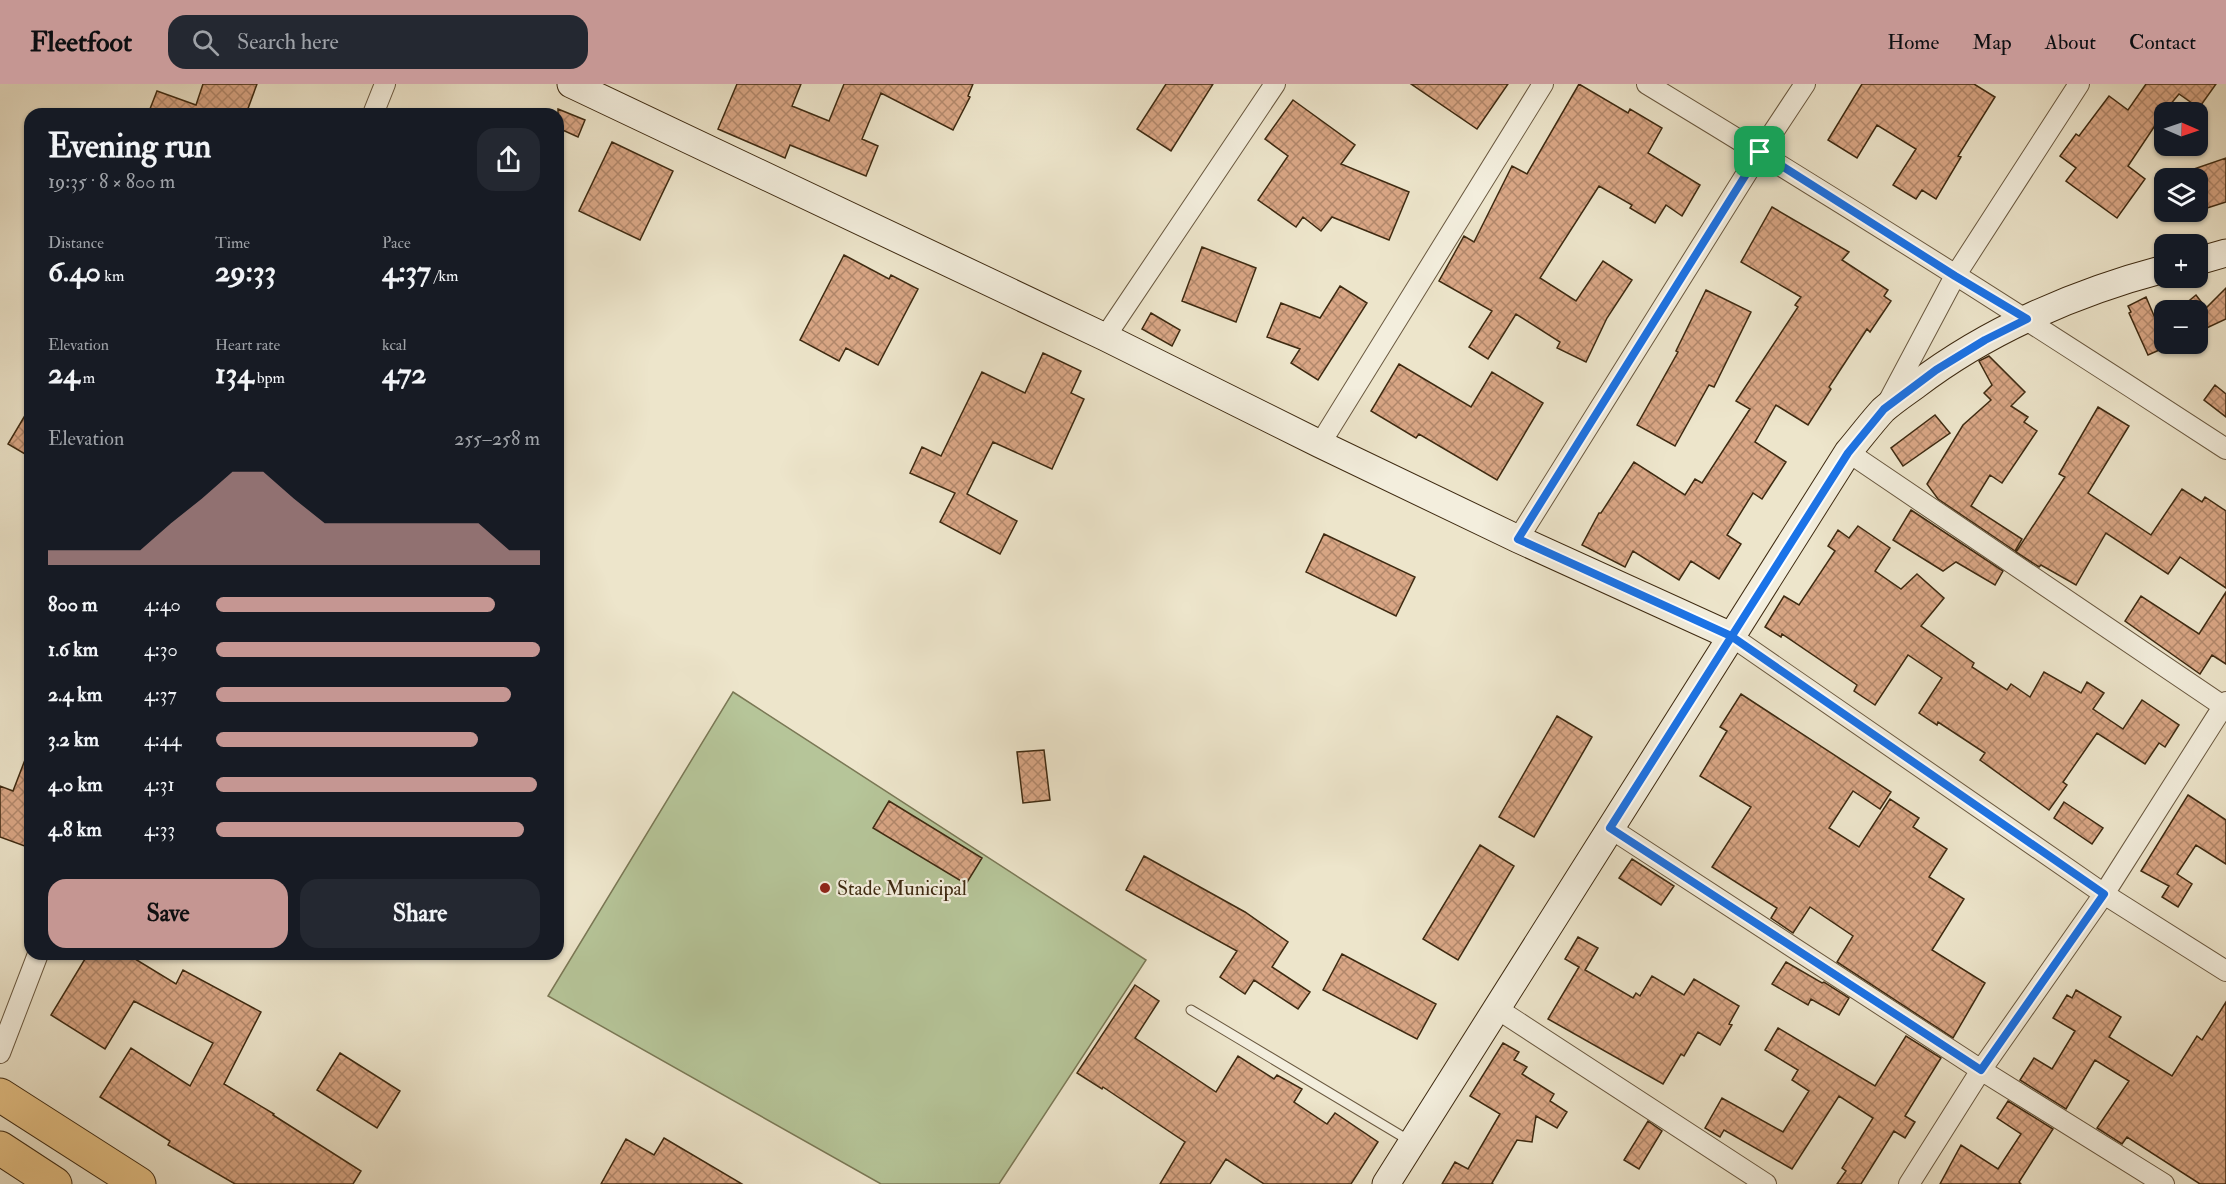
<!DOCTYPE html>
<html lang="en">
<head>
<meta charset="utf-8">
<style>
  :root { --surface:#171b24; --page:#242831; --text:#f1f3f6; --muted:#9ea1a6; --accent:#c59692 }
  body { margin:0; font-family:"IM FELL Double Pica",serif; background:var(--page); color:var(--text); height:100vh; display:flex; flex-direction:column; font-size:22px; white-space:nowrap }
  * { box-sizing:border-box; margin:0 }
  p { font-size:20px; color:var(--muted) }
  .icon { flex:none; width:33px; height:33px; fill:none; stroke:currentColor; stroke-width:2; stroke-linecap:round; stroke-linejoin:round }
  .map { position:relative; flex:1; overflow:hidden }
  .panel { position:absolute; left:24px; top:24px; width:540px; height:852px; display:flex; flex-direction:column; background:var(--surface); border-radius:18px; box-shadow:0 2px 4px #0004 }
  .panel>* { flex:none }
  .needle { width:39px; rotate:92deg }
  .controls { position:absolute; left:2154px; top:18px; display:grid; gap:12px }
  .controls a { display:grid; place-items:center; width:54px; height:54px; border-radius:12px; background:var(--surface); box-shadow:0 2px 4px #0004; font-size:30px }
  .pin { position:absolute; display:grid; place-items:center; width:51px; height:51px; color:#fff; margin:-26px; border-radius:12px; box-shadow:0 3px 9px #0006 }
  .round { display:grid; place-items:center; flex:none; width:63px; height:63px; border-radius:18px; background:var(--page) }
  .overview { display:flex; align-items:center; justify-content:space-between; height:102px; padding:0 24px }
  h1 { font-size:33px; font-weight:700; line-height:45px }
  .figures { display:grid; grid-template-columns:repeat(3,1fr); gap:9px; height:102px; padding:6px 24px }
  .figures div { display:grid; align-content:center }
  .figures b { font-size:30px; font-weight:700 }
  .figures small { font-size:16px; font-weight:400 }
  .figures p { font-size:16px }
  .chart { height:168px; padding:12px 24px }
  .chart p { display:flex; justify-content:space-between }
  .chart svg { width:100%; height:108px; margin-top:6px; fill:var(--accent); opacity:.7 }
  .button { display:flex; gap:12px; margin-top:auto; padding:12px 24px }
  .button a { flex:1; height:69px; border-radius:18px; background:var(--accent); color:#111; font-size:24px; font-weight:700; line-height:69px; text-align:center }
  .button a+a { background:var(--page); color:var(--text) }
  ul { padding:0 24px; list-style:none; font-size:20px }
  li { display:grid; grid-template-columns:96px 72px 1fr; align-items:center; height:45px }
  li i { height:15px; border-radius:8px; background:var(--accent) }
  header { display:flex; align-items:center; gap:36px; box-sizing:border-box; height:84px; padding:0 30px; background:var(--accent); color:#111 }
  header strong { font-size:28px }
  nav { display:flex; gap:33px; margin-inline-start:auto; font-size:21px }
  .search { width:420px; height:54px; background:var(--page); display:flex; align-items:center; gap:15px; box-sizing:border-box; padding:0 21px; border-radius:18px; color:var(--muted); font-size:22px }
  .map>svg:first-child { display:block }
</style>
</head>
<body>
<header>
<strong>Fleetfoot</strong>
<div class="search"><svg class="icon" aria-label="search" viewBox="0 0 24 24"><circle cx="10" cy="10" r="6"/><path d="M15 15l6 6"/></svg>Search here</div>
<nav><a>Home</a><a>Map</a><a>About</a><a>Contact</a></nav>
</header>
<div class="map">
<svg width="2226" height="1100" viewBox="0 0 2226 1100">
  <defs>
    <pattern id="building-cross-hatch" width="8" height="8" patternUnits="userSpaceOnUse" patternTransform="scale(1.5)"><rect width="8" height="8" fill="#d9a685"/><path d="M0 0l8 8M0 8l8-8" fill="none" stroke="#b1876b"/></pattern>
  </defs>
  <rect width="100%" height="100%" fill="#ede5cb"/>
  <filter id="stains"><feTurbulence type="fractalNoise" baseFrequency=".00333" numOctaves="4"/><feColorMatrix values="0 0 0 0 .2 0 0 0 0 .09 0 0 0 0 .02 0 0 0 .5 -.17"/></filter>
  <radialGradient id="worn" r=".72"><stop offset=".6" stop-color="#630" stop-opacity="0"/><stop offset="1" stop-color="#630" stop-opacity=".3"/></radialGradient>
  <path fill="#b6c599" stroke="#7a7855" stroke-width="1.5" d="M 733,608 L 1146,876 L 999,1100 L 881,1100 L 548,912 Z"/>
  <path fill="url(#building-cross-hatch)" stroke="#3e2a11" stroke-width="1.5" d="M 203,0 L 257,0 L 246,30 L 148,30 L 157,7 L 196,21 Z
    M 737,0 L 801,0 L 792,22 L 829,37 L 844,0 L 973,0 L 968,12 L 970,13 L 953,46 L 881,9 L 862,55 L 878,62 L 866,92 L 790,61 L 785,74 L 718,45 Z
    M 1166,0 L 1213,0 L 1171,67 L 1137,45 Z
    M 1411,0 L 1508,0 L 1477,45 Z
    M 1579,0 L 1628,29 L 1630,25 L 1662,44 L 1648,69 L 1700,101 L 1682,132 L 1666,121 L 1655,139 L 1630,124 L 1632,121 L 1599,102 L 1540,194 L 1576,217 L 1603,177 L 1632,196 L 1607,234 L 1586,278 L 1557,264 L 1560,258 L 1516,230 L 1488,275 L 1469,263 L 1492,227 L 1439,197 L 1464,152 L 1474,158 L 1512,82 L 1527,90 Z
    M 1862,0 L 1974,0 L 1995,13 L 1958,72 L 1961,73 L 1936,115 L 1922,106 L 1916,115 L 1893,101 L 1916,65 L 1877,41 L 1857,74 L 1828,56 Z
    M 2146,0 L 2216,0 L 2199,24 L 2179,10 L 2164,28 L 2128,82 L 2145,95 L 2117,134 L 2066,97 L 2076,84 L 2060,72 L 2076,50 L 2079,52 L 2109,12 L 2128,26 Z
    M 1293,16 L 1355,61 L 1341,80 L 1409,108 L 1389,156 L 1332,133 L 1321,147 L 1303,133 L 1296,143 L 1258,116 L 1288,72 L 1265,55 Z
    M 558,25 L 585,36 L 578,53 L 558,44 Z
    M 612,58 L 673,87 L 640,156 L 579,127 Z
    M 2226,74 L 2226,118 L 2207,124 L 2194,85 Z
    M 1772,123 L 1849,168 L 1842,176 L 1888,206 L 1884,212 L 1891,217 L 1870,248 L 1867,245 L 1829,303 L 1831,305 L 1808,341 L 1776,321 L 1755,358 L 1786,378 L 1762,415 L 1753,409 L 1727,451 L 1741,460 L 1719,495 L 1691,477 L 1679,496 L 1633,467 L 1625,483 L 1582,461 L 1599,429 L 1601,429 L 1634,378 L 1685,411 L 1695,395 L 1702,399 L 1750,325 L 1736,317 L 1798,223 L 1795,221 L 1801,213 L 1741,178 Z
    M 1202,163 L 1256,184 L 1236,238 L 1182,217 Z
    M 844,171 L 889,195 L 891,191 L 918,205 L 878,281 L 846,264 L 839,277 L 800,256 Z
    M 1340,202 L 1367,219 L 1318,296 L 1291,279 L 1300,265 L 1267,253 L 1281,219 L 1320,234 Z
    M 2226,204 L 2226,235 L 2198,248 L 2198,226 L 2170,226 L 2185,220 L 2196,211 L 2206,224 Z
    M 1706,206 L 1751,228 L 1714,303 L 1709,301 L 1675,362 L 1637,341 L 1678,268 L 1676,267 Z
    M 2146,213 L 2155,234 L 2164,229 L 2164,260 L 2173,260 L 2148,271 L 2129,229 L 2131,228 L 2128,222 Z
    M 1151,229 L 1180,246 L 1172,262 L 1142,245 Z
    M 1043,269 L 1081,287 L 1071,309 L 1084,315 L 1052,385 L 993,358 L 967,410 L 1017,437 L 1000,470 L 940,438 L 955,409 L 910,389 L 922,363 L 941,372 L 982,288 L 1025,309 Z
    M 1989,272 L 2025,308 L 2011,322 L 2028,333 L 2024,338 L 2037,347 L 2002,399 L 1990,391 L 1971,422 L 2022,455 L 2015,467 L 1938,415 L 1927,400 L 1963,341 L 1991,316 L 1984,309 L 1992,301 L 1979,277 Z
    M 1399,280 L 1471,323 L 1492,288 L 1543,319 L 1497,396 L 1419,350 L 1416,354 L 1371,327 Z
    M 2215,301 L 2226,310 L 2226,333 L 2204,316 Z
    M 30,323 L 30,373 L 8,360 Z
    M 2098,323 L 2129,342 L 2088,409 L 2151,451 L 2182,405 L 2202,418 L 2205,413 L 2226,427 L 2226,504 L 2180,473 L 2168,490 L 2106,449 L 2076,501 L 2041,481 L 2039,483 L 2016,468 L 2065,393 L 2059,390 Z
    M 1935,331 L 1950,349 L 1903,382 L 1891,364 Z
    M 1911,426 L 2003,487 L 1995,501 L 1956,478 L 1943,487 L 1893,456 Z
    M 1858,442 L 1890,464 L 1875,487 L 1901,505 L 1917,490 L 1944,514 L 1921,542 L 1974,579 L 1972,583 L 2007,606 L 2011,600 L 2030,613 L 2044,588 L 2081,609 L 2087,598 L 2104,609 L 2093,625 L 2123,645 L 2142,616 L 2179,641 L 2165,663 L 2159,659 L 2145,680 L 2097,649 L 2063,698 L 2067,701 L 2049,726 L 1980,676 L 1985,669 L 1938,638 L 1937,641 L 1919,629 L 1942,594 L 1908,571 L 1875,621 L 1854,607 L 1857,601 L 1782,550 L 1781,553 L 1765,543 L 1784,512 L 1799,521 L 1835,467 L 1828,462 L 1838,446 L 1849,454 Z
    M 1324,450 L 1415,493 L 1396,532 L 1306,488 Z
    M 2226,508 L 2226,580 L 2212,571 L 2200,590 L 2125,537 L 2141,512 L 2199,550 Z
    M 1741,610 L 1891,708 L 1880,725 L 1853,707 L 1829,744 L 1859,763 L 1890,715 L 1919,734 L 1913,743 L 1947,765 L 1929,793 L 1964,815 L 1932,866 L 1985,899 L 1953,954 L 1837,878 L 1853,852 L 1810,823 L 1793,849 L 1771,834 L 1777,824 L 1712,783 L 1751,723 L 1700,692 L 1727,647 L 1720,643 Z
    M 1557,632 L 1592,653 L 1534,753 L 1499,733 Z
    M 1044,666 L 1050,716 L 1023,719 L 1017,668 Z
    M 28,668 L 30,668 L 30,764 L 0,753 L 0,702 L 13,707 Z
    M 2188,711 L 2226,736 L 2226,780 L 2196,761 L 2177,790 L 2192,800 L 2178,823 L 2162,813 L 2169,802 L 2141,787 Z
    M 889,717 L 982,774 L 966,800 L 873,744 Z
    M 2064,718 L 2103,744 L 2092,760 L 2054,734 Z
    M 1480,761 L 1514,782 L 1458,876 L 1423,855 Z
    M 1144,772 L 1245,828 L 1288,858 L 1272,883 L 1310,908 L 1298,925 L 1254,896 L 1245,910 L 1220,893 L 1237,867 L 1126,806 Z
    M 1632,775 L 1674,802 L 1661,821 L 1619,794 Z
    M 1578,853 L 1598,864 L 1585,886 L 1633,914 L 1636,909 L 1640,912 L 1652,892 L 1684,911 L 1694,895 L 1739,922 L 1729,940 L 1732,941 L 1720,961 L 1698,948 L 1684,972 L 1681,970 L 1663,1000 L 1548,935 L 1579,883 L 1565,875 Z
    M 88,870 L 127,870 L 176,900 L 183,886 L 261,928 L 224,1000 L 274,1030 L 273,1031 L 361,1087 L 353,1100 L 235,1100 L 168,1061 L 170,1057 L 100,1013 L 131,964 L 190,1002 L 213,959 L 134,917 L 105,965 L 51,931 Z
    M 1342,870 L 1436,920 L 1417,955 L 1323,906 Z
    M 1786,878 L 1822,899 L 1824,898 L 1849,914 L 1839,931 L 1811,915 L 1808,921 L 1772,900 Z
    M 1135,901 L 1159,917 L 1135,954 L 1216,1008 L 1238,972 L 1274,995 L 1277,991 L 1302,1005 L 1294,1018 L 1327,1040 L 1335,1029 L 1378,1058 L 1351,1100 L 1264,1100 L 1226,1075 L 1210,1100 L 1160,1100 L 1185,1058 L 1103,1003 L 1102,1005 L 1077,989 Z
    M 2076,906 L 2121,933 L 2109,953 L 2172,992 L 2197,952 L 2202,956 L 2226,918 L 2226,1100 L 2200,1100 L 2127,1053 L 2122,1060 L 2097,1044 L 2129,997 L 2095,976 L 2066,1025 L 2020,996 L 2034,974 L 2052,985 L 2075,947 L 2053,934 L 2067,911 L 2072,914 Z
    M 1778,944 L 1875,1002 L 1906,952 L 1941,974 L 1905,1032 L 1915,1038 L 1905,1054 L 1894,1047 L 1861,1100 L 1837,1100 L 1846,1087 L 1842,1084 L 1873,1034 L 1839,1012 L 1792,1085 L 1724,1046 L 1720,1053 L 1705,1044 L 1722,1014 L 1783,1048 L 1809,1007 L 1792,996 L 1798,986 L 1765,966 Z
    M 1503,959 L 1519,968 L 1514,976 L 1527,983 L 1522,990 L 1554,1010 L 1550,1017 L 1567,1028 L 1557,1044 L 1536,1032 L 1532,1058 L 1517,1056 L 1492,1099 L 1493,1100 L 1442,1100 L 1455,1078 L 1468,1085 L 1500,1030 L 1470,1012 Z
    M 340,969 L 400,1007 L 377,1044 L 317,1006 Z
    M 2008,1017 L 2053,1045 L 2019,1098 L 2021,1100 L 1940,1100 L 1961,1061 L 1998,1085 L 2021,1050 L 1997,1034 Z
    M 1648,1037 L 1662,1047 L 1639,1085 L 1624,1076 Z
    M 664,1054 L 742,1100 L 601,1100 L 626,1055 L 654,1071 Z"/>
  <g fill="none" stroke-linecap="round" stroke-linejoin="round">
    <defs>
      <path id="lane" d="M 1191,926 L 1410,1057"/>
      <path id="street" d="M 1647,0 C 1842,118 2035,240 2226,365
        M 373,30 L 385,0
        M 1105,253 L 1275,0
        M 1887,320 L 1955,192 L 2079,0
        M 1320,360 L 1543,0
        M 1848,368 L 2226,624
        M 1518,455 L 1760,68 L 1805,0
        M 1731,552 L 2104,810 L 2226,887
        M 1610,744 L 1981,986 L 2164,1100
        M 1496,924 L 1766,1100
        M 0,969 L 38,870
        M 1909,1100 L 1981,986 L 2104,810 L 2226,618"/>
      <path id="secondary" d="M 571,0 L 1105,253 L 1320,360 L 1518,455 L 1731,552
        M 2198,177 L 2226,169
        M 1386,1100 L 1848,368 C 1860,354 1871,339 1883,326 C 1893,317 1905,309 1916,301 C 1988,246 2077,208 2164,185"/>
      <path id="highway" d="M 0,1011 L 139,1100
        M 0,1064 L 55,1100"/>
    </defs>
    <use href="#lane" stroke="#6a5940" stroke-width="11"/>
    <use href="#street" stroke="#6a5940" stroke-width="22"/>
    <use href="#secondary" stroke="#3e2a11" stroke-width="29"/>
    <use href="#highway" stroke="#3e2a11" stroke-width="35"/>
    <use href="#lane" stroke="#f3eedd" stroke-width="9"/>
    <use href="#street" stroke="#f3eedd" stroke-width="20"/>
    <use href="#secondary" stroke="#f3eedd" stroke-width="27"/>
    <use href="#highway" stroke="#e6c286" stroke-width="33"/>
  </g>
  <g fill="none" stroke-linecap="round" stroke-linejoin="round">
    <defs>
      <path id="route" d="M 1760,68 L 1518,455 L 1731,552 L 2104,810 L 1981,986 L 1610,744 L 1848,369 L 1884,325 L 1936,286 L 1985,256 L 2027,235 L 1955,192 L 1760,68"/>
    </defs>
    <use href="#route" stroke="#fff" stroke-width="12"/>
    <use href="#route" stroke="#1a73e8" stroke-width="8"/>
  </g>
  <circle fill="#8f2418" stroke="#f3eedd" stroke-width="2" cx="825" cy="804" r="6"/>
  <g text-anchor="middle" stroke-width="4.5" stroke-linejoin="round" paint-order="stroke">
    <g font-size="20" fill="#3e2a11" stroke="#f3eedd" text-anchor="start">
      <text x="837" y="811">Stade Municipal</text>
    </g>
  </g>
  <rect width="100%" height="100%" filter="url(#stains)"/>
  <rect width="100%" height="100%" fill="url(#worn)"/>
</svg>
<div class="controls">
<a><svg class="needle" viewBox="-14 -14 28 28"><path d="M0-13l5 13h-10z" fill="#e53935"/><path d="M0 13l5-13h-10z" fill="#9ea1a6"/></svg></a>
<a><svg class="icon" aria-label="layers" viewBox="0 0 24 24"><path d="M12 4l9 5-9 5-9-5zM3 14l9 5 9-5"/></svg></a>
<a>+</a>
<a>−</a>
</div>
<div class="pin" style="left:1760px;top:68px;background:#1e9e55"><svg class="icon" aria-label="arrive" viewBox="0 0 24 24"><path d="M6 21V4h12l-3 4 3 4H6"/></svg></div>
<section class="panel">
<div class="overview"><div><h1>Evening run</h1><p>19:35 · 8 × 800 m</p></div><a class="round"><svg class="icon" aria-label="share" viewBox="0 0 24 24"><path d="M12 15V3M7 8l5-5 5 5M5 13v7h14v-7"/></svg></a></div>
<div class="figures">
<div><p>Distance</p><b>6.40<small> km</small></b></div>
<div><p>Time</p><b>29:33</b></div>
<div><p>Pace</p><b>4:37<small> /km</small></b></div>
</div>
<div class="figures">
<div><p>Elevation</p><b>24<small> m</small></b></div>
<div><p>Heart rate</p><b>134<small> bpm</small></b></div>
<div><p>kcal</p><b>472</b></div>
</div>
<div class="chart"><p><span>Elevation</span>255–258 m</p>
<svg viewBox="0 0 160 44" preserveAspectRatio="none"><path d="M0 44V38L10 38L20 38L30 38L40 27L50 17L60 6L70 6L80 17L90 27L100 27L110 27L120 27L130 27L140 27L150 38L160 38V44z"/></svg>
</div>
<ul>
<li><b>800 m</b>4:40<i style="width:86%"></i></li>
<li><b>1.6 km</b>4:30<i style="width:100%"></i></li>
<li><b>2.4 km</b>4:37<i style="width:91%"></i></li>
<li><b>3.2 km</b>4:44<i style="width:81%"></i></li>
<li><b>4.0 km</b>4:31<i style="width:99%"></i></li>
<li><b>4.8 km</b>4:33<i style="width:95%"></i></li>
</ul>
<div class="button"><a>Save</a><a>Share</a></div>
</section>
</div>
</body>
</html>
